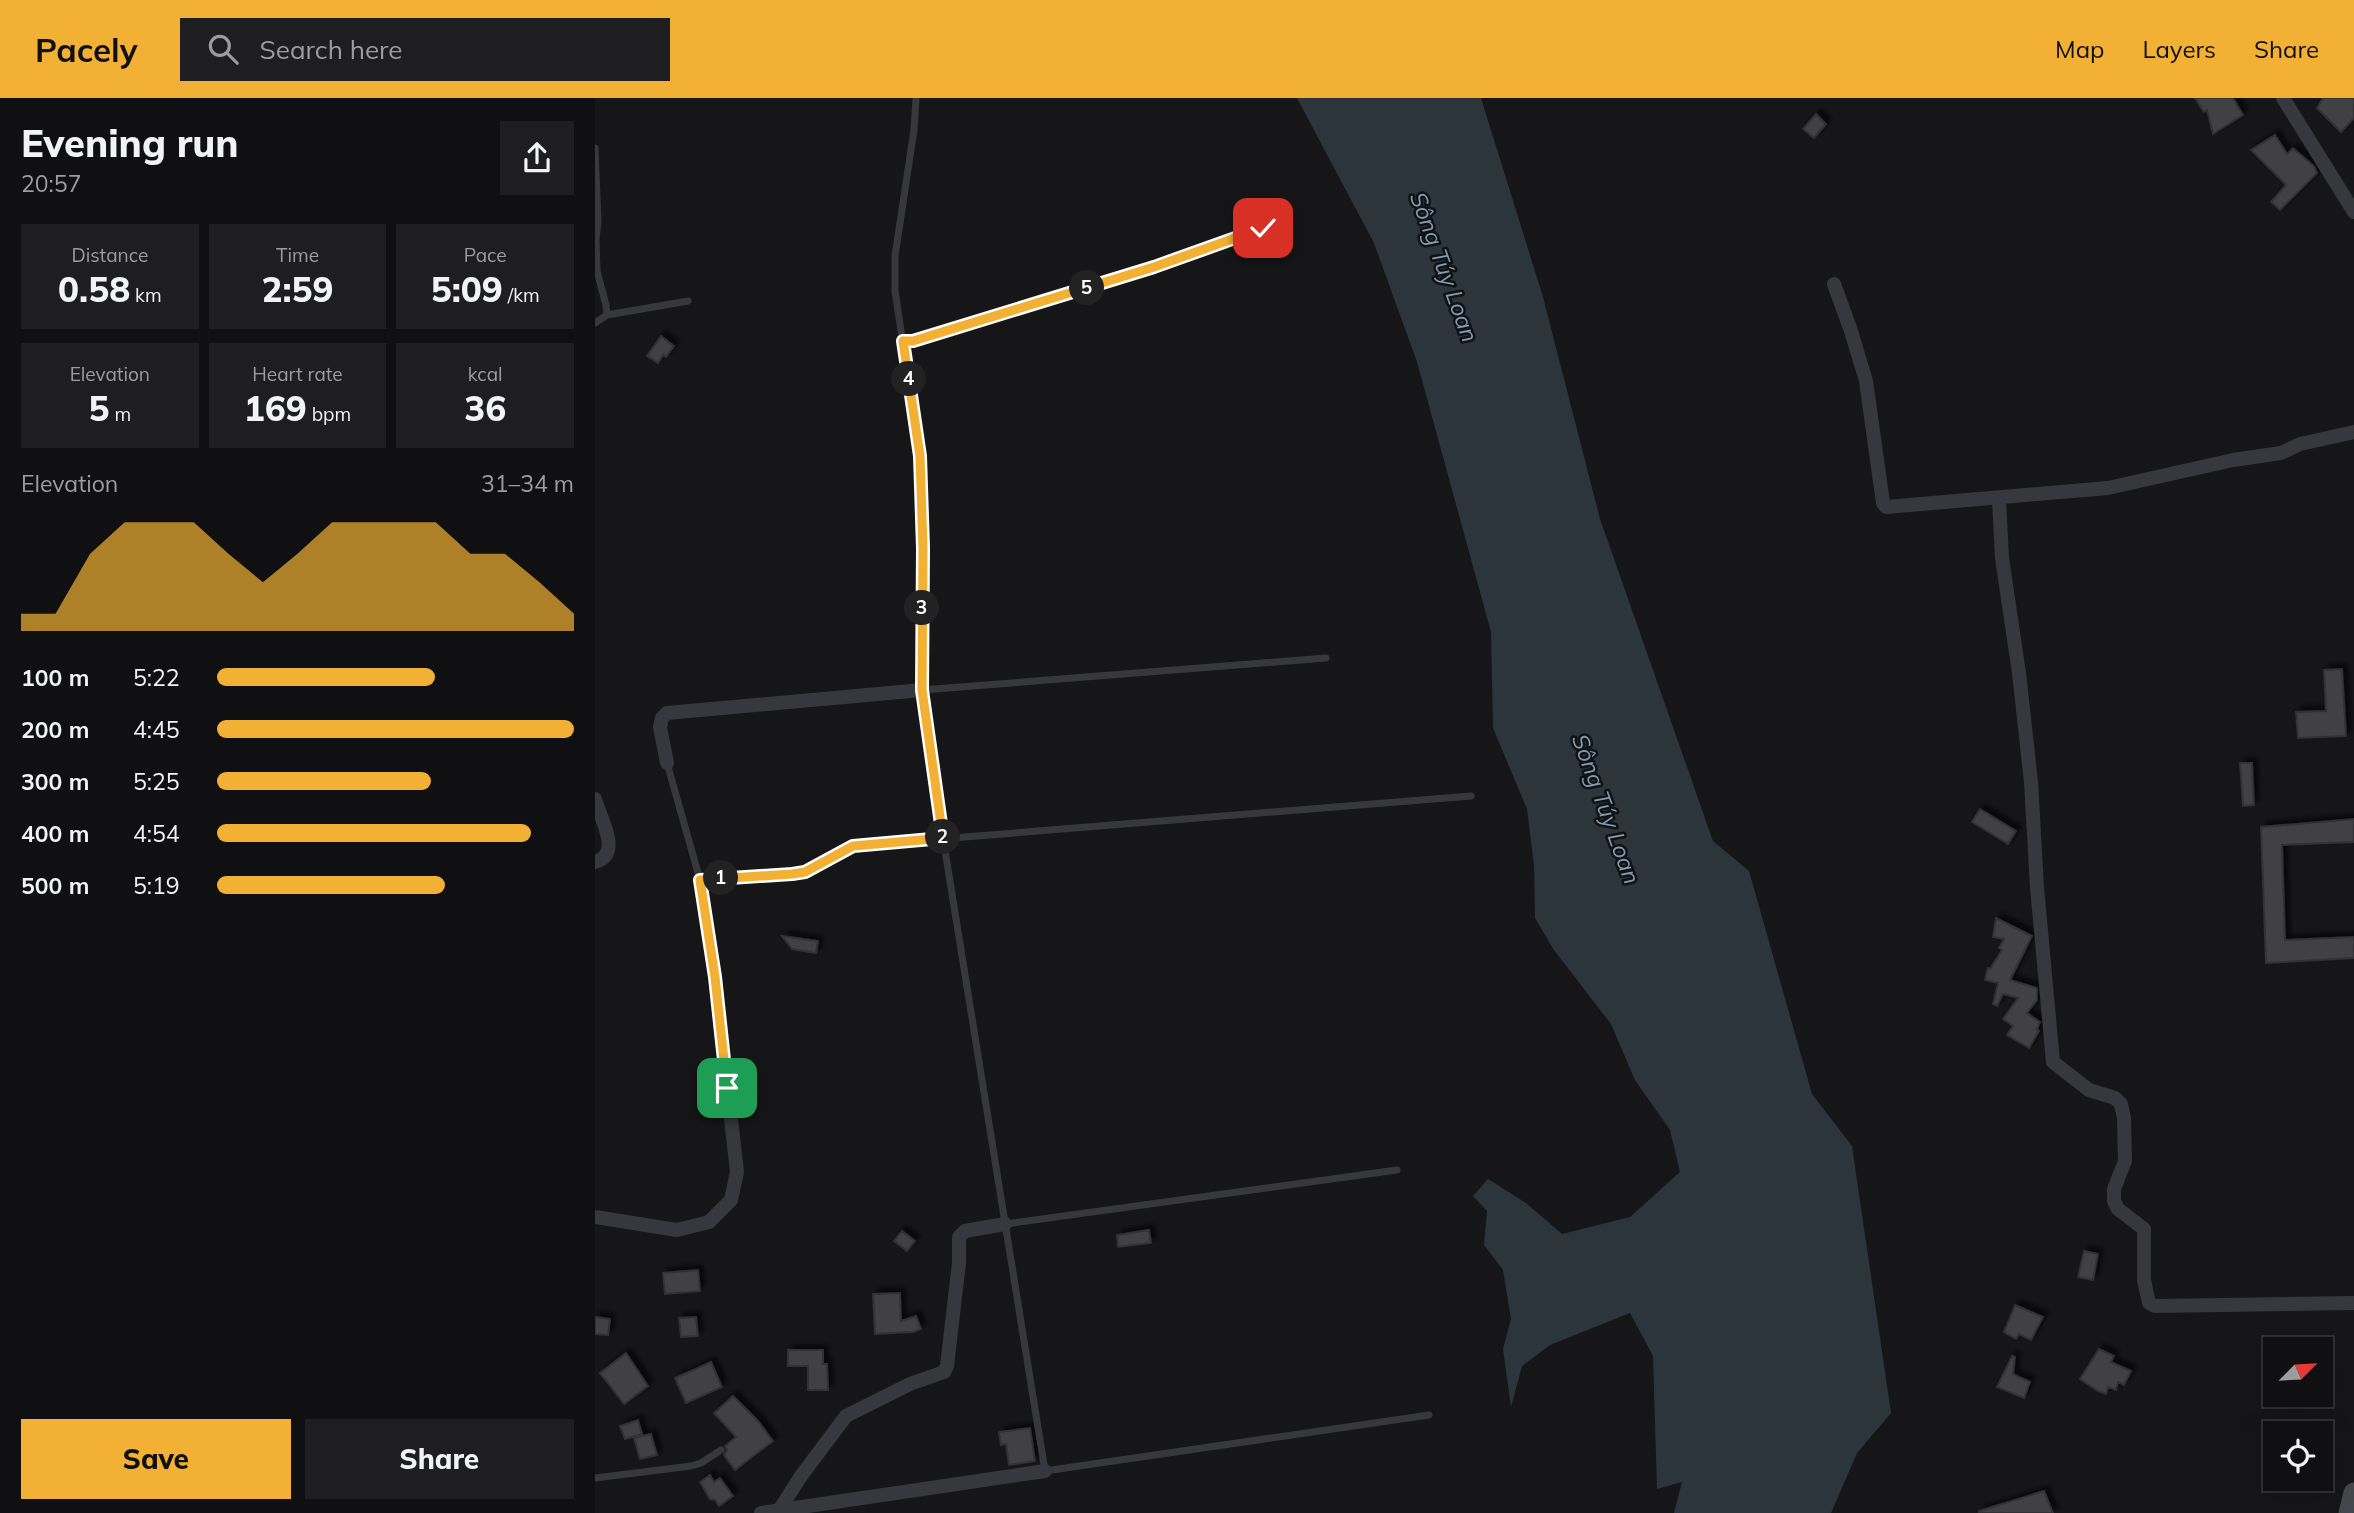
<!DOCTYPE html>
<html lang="en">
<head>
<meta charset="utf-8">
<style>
  :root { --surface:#101012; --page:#1e1e20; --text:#f1f3f6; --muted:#9c9d9f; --line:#303032; --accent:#f2b134 }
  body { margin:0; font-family:Mulish,sans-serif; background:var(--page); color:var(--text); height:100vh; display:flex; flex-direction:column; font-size:26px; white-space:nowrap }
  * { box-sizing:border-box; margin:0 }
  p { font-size:23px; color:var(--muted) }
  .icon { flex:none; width:38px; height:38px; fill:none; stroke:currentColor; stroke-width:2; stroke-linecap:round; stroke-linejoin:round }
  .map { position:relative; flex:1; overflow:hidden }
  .panel { display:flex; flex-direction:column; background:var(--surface); width:595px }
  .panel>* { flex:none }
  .needle { width:46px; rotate:66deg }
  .fabs { position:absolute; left:1668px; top:1239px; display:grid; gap:14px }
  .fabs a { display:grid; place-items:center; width:70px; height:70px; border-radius:0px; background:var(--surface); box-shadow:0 7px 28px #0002,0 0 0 2px var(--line); font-size:35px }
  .pin { position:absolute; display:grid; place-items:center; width:60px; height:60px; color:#fff; margin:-30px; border-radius:14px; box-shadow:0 4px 10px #0006 }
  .km { position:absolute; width:35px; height:35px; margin:-18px; border-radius:50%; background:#222; color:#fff; font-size:19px; line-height:35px; text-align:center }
  .round { display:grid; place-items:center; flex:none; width:74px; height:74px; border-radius:0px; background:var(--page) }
  .overview { display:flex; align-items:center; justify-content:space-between; height:119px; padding:0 21px }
  h1 { font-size:38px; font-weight:800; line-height:52px }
  .figures { display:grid; grid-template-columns:repeat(3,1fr); gap:10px; height:119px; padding:7px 21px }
  .figures div { display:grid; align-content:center; border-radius:0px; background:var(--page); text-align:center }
  .figures b { font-size:35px; font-weight:800 }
  .figures small { font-size:19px; font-weight:400 }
  .figures p { font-size:19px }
  .chart { height:196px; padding:14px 21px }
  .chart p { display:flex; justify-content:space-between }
  .chart svg { width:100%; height:126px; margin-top:7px; fill:var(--accent); opacity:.7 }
  .primary-button { display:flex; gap:14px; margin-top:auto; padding:14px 21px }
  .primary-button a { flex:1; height:80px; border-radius:0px; background:var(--accent); color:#111; font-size:28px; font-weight:800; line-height:80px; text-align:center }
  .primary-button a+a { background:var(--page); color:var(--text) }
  ul { padding:0 21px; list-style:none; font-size:23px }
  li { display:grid; grid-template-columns:112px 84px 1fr; align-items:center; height:52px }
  li i { height:18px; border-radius:9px; background:var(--accent) }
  header { display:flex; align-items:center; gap:42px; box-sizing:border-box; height:98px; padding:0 35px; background:var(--accent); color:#111 }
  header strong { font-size:33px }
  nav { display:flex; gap:38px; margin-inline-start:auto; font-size:24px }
  .search { width:490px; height:63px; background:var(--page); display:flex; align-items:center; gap:18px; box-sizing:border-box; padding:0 24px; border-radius:0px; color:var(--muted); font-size:26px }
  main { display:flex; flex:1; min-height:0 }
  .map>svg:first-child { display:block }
</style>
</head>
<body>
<header>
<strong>Pacely</strong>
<div class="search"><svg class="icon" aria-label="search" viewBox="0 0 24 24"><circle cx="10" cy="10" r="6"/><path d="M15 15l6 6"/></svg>Search here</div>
<nav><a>Map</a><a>Layers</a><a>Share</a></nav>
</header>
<main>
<section class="panel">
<div class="overview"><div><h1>Evening run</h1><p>20:57</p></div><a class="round"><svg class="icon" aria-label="share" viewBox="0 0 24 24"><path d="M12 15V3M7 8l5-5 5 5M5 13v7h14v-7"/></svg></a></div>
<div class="figures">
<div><p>Distance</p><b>0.58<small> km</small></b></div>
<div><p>Time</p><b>2:59</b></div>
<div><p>Pace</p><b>5:09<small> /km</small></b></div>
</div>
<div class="figures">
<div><p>Elevation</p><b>5<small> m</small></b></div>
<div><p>Heart rate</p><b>169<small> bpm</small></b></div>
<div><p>kcal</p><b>36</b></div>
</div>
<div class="chart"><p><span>Elevation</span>31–34 m</p>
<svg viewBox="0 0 160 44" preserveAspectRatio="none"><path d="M0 44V38L10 38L20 17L30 6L40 6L50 6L60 17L70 27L80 17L90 6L100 6L110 6L120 6L130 17L140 17L150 27L160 38V44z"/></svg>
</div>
<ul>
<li><b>100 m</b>5:22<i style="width:61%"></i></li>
<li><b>200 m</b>4:45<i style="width:100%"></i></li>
<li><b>300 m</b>5:25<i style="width:60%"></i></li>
<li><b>400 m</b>4:54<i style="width:88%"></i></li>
<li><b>500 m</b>5:19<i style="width:64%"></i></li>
</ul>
<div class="primary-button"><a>Save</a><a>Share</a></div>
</section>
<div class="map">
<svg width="1759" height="1415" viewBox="0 0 1759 1415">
  <defs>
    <filter id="shadow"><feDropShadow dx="5" dy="-5" stdDeviation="2" flood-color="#0009"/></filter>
  </defs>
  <rect width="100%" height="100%" fill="#161618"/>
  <path fill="#2c353c" d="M 702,0 L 886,0 L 948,199 L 1005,421 L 1118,743 L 1154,773 L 1217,996 L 1257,1048 L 1296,1315 L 1262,1355 L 1236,1415 L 1079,1415 L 1087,1384 L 1062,1391 L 1058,1258 L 1035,1215 L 955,1247 L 927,1268 L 916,1309 L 908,1251 L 916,1221 L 908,1172 L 889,1147 L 892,1113 L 878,1098 L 893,1081 L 931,1105 L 967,1136 L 1035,1119 L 1085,1074 L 1075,1032 L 1040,982 L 1016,926 L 959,852 L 940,820 L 939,767 L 932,711 L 898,630 L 896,534 L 822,264 L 779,145 Z"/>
  <path fill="#404145" stroke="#303034" stroke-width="2" filter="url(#shadow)" d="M 1600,0 L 1638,0 L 1648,17 L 1618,36 L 1612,12 L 1609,14 Z
    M 1728,0 L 1759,0 L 1759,20 L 1746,34 L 1722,10 Z
    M 1221,16 L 1231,26 L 1219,40 L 1208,31 Z
    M 1680,37 L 1692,56 L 1698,50 L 1719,68 L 1722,75 L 1685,112 L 1676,104 L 1691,87 L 1656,52 Z
    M 66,238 L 79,248 L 71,259 L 68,257 L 63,265 L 52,258 Z
    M 1747,571 L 1751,638 L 1703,640 L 1701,614 L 1731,613 L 1729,572 Z
    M 1645,665 L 1657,665 L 1659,707 L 1648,708 Z
    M 1385,711 L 1421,733 L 1413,746 L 1377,724 Z
    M 1759,721 L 1759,744 L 1687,747 L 1690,842 L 1759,839 L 1759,860 L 1671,865 L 1666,729 Z
    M 1401,820 L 1437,838 L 1415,882 L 1442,890 L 1442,902 L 1432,915 L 1445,924 L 1442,931 L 1444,933 L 1434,950 L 1412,937 L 1418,928 L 1408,921 L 1423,900 L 1408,896 L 1402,908 L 1398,906 L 1403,885 L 1390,882 L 1393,870 L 1395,871 L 1407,852 L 1404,850 L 1409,841 L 1398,839 Z
    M 187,838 L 223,843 L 221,855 L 197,851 Z
    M 554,1132 L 556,1145 L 523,1149 L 522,1137 Z
    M 307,1133 L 320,1143 L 312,1153 L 299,1143 Z
    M 1489,1153 L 1503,1156 L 1498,1182 L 1483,1179 Z
    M 103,1172 L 105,1193 L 70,1196 L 68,1175 Z
    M 305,1195 L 306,1223 L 321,1218 L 326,1231 L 318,1234 L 280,1236 L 278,1196 Z
    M 1420,1207 L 1448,1219 L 1436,1242 L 1424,1236 L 1421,1241 L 1409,1234 Z
    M 0,1219 L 15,1221 L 13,1237 L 0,1236 Z
    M 101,1219 L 103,1238 L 86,1239 L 84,1220 Z
    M 1504,1251 L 1519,1258 L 1516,1264 L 1536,1273 L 1529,1287 L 1523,1284 L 1521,1292 L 1513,1289 L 1511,1296 L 1503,1293 L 1485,1281 Z
    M 193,1252 L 228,1252 L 228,1266 L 232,1266 L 233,1292 L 213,1292 L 213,1268 L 193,1268 Z
    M 31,1255 L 53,1288 L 29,1306 L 5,1275 Z
    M 1417,1258 L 1420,1259 L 1418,1276 L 1435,1284 L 1429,1300 L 1402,1289 Z
    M 116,1264 L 127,1289 L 91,1305 L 80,1280 Z
    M 138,1298 L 163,1323 L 178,1343 L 140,1372 L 129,1357 L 132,1352 L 130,1348 L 141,1339 L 119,1315 Z
    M 43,1322 L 47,1336 L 30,1341 L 25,1328 Z
    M 435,1330 L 440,1363 L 414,1367 L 411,1346 L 406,1347 L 404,1334 Z
    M 56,1336 L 62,1357 L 45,1361 L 39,1340 Z
    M 115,1377 L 119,1384 L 125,1380 L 138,1398 L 124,1408 L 120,1402 L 115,1401 L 105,1384 Z
    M 1449,1393 L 1458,1415 L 1384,1415 L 1384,1413 Z"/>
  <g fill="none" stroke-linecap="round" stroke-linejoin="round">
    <path stroke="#37383d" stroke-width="7" d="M 321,0 L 319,32 L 300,158 L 300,193 L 325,358 L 328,450 L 327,592 L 348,740 L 450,1373 L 834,1317
      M 0,50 L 3,124 L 1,141 L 2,173 L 11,207 L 12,217
      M 0,225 L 12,217 L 93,203
      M 308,243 L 318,243 L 559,169 L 668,130
      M 327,592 L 731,560
      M 72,665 L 105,782 L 210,773 L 258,748 L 876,698
      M 410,1126 L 802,1072
      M 0,1380 L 96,1368 L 106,1365 L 126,1352"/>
    <path stroke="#37383d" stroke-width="14" d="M 1688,0 L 1759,114
      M 1239,186 L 1256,233 L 1271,283 L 1288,405 L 1291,409 L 1513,390 L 1638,362 L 1686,355 L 1705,346 L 1759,334
      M 1404,401 L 1407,460 L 1424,575 L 1436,684 L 1442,789 L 1458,964 L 1494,992 L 1520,1000 L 1526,1006 L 1529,1020 L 1530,1063 L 1519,1091 L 1519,1103 L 1523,1111 L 1549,1131 L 1549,1182 L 1554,1205 L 1560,1208 L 1759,1205
      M 72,665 L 65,629 L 67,620 L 72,615 L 327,592
      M 0,701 C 5,720 28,756 0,764
      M 0,1119 L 82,1132 L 114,1124 L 136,1102 L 142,1074 L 120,879 L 105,782
      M 183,1414 L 206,1378 L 251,1318 L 315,1286 L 349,1274 L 352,1268 L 364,1165 L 364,1139 L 370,1133 L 410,1126
      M 166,1415 L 450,1373"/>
    <path stroke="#45474d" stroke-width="21" d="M 1754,1415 L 1759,1395"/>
  </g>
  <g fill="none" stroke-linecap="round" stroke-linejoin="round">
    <defs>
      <path id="route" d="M 132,990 L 120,879 L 105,782 L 197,776 L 210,774 L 258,748 L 348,740 L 327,592 L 328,450 L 325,358 L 308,243 L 318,243 L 559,169 L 668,130"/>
    </defs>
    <use href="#route" stroke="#fff" stroke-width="14"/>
    <use href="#route" stroke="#f2b134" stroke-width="9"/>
  </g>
  <g text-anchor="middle" stroke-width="5" stroke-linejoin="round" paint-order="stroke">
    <g font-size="23" font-style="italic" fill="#7f9bb3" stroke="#111113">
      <text transform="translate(849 169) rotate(70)" y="8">Sông Túy Loan</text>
      <text transform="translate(1011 711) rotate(70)" y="8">Sông Túy Loan</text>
    </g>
  </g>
</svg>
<div class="fabs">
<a><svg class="needle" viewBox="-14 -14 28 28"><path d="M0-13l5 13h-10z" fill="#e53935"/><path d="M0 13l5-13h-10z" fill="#9c9d9f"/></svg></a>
<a><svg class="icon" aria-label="locate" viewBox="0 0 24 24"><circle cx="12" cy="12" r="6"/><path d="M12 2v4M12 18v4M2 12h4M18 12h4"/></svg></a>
</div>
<div class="pin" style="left:132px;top:990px;background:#1e9e55"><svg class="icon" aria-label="arrive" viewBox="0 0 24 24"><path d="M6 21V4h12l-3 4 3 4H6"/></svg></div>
<div class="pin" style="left:668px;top:130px;background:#d93025"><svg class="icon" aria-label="check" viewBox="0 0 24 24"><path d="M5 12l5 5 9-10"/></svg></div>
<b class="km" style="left:126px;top:780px">1</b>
<b class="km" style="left:348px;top:739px">2</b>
<b class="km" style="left:327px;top:510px">3</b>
<b class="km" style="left:314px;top:281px">4</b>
<b class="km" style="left:492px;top:190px">5</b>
</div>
</main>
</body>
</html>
